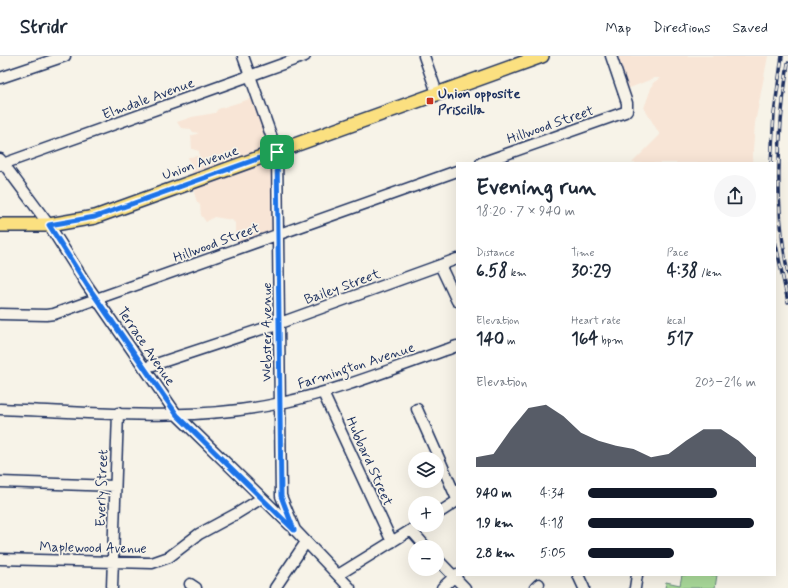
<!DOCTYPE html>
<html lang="en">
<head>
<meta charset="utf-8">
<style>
  :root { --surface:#fff; --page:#f6f6f7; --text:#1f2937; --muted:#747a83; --line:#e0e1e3; --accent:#111827 }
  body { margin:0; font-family:Mynerve,sans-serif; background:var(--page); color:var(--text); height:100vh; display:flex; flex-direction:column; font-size:15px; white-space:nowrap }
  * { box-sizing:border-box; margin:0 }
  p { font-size:13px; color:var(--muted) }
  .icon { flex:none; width:22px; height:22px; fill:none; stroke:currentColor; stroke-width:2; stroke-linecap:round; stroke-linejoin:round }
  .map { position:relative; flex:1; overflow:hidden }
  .side { position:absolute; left:456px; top:106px; width:320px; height:414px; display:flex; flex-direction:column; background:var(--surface); border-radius:0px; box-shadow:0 4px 16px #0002 }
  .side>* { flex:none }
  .buttons { position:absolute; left:408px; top:396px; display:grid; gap:8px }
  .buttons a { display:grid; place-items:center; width:36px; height:36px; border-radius:50%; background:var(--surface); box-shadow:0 4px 16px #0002; font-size:20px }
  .pin { position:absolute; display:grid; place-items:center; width:34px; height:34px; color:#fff; margin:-17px; border-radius:8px; box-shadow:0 2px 6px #0006 }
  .round { display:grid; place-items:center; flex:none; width:42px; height:42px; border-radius:21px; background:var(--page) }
  .headline { display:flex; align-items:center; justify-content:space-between; height:68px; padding:0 20px }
  h1 { font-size:22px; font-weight:700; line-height:30px }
  .stats { display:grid; grid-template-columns:repeat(3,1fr); gap:6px; height:68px; padding:4px 20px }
  .stats div { display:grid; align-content:center }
  .stats b { font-size:17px; font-weight:700 }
  .stats small { font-size:11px; font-weight:400 }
  .stats p { font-size:11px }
  .chart { height:112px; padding:8px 20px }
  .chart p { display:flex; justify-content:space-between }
  .chart svg { width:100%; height:72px; margin-top:4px; fill:var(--accent); opacity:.7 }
  ul { padding:0 20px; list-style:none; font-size:13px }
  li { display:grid; grid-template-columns:64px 48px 1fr; align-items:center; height:30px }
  li i { height:10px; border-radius:5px; background:var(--accent) }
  header { display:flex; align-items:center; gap:24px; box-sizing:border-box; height:56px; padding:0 20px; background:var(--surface); border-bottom:1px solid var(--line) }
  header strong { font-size:19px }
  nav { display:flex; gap:22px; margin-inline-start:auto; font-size:14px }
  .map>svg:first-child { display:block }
</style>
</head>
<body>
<header>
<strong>Stridr</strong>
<nav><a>Map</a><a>Directions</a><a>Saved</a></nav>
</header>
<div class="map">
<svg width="788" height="532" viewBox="0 0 788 532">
  <rect width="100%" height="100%" fill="#f7f3e8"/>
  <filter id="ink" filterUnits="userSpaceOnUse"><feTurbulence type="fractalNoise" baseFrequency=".025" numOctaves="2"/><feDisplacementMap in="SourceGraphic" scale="8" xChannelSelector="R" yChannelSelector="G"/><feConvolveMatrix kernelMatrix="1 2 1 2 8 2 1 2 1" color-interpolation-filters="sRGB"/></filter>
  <g filter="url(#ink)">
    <path fill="#f8e5d6" d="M 611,0 L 768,0 L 755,67 L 752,107 L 632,107 L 660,79 L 644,52 L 653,27 L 660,22 L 654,22 L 625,34 Z
      M 256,41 L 277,94 L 280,179 L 241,194 L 235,180 L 235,167 L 232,164 L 214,161 L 206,166 L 201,159 L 200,149 L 197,146 L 191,127 L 194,122 L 188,101 L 199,100 L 199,95 L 192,93 L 191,80 L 199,77 L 193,76 L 191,73 L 181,72 L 177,66 L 192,61 L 215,57 L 218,53 Z"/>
    <path fill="#aada9a" stroke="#62847c" d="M 682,519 L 717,519 L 715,532 L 665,532 L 666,526 L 680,529 Z"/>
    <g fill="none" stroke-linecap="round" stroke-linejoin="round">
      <defs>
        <path id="minor" d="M 243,0 L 277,96 L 281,440 L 295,474 L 350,532
          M 424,0 L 437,37
          M 0,22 L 65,0
          M 0,103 L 49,169 L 87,229 L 177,359 L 290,469
          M 481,107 L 625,56 L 627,54 L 627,47 L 611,0
          M 0,109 L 305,0
          M 440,209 L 457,245
          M 0,258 L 46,259 L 54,258 L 457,115
          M 144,312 L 280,267 L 457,203
          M 323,337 L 392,486
          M 0,353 C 93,356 189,367 281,347 C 341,334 399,310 457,290
          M 417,353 L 457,443
          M 0,426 L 115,430
          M 437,458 L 457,445
          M 411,474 L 426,491
          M 0,503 L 152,507 L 169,501 L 199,478 L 236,458 L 262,442
          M 437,503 L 465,532
          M 338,519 L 419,469
          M 578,519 L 584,532
          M 190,528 L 196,532
          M 112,532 L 118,357
          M 275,532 L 306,486
          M 442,532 L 457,518
          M 535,532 L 539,528
          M 635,532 L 637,519"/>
        <path id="major" d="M 0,169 L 49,169 L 95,161 L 542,0"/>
      </defs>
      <use href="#minor" stroke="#1b2f5e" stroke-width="13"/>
      <use href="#major" stroke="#1b2f5e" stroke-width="16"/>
      <use href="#minor" stroke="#f7f3e8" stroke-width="10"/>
      <use href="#major" stroke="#fbe080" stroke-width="13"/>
      <defs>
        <path id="rail" d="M 788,7 C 777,78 774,148 788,218
          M 771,107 L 774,58 L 782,0
          M 775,184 L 788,246"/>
      </defs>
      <use href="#rail" stroke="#1b2f5e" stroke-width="3.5"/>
      <use href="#rail" stroke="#f7f3e8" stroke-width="2" stroke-dasharray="6" stroke-linecap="butt"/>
    </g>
  </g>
  <g fill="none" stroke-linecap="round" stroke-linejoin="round" filter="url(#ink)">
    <defs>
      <path id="route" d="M 277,96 L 281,440 L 294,474 L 177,359 L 87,229 L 49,169 L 95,161 Z"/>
    </defs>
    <use href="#route" stroke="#fff" stroke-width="8"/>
    <use href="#route" stroke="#1a73e8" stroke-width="5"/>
  </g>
  <rect fill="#c8321e" stroke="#f7f3e8" stroke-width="1.5" x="426" y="41" width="8" height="8" rx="2"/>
  <g text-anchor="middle" stroke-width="3.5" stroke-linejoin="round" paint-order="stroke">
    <g font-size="14" font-weight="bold" fill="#1b2f5e" stroke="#f7f3e8" text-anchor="start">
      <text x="438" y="42">Union opposite<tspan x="438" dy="16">Priscilla</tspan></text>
    </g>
    <g font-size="14" fill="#1b2f5e" stroke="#f7f3e8">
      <text transform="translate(148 42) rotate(-20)" y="5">Elmdale Avenue</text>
      <text transform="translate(550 68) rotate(-19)" y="5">Hillwood Street</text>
      <text transform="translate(200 106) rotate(-19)" y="5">Union Avenue</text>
      <text transform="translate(216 186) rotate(-20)" y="5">Hillwood Street</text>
      <text transform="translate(342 230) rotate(-20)" y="5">Bailey Street</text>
      <text transform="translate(266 276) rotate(-90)" y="5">Webster Avenue</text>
      <text transform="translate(147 290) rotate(56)" y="5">Terrace Avenue</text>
      <text transform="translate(356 309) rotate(-18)" y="5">Farmington Avenue</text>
      <text transform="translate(370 405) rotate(66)" y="5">Hubbard Street</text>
      <text transform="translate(101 432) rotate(-88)" y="5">Everly Street</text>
      <text transform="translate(93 491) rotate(1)" y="5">Maplewood Avenue</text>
    </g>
  </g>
</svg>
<div class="buttons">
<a><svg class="icon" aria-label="layers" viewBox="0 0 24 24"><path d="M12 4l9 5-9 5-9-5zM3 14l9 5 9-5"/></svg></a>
<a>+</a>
<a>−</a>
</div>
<div class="pin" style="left:277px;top:96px;background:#1e9e55"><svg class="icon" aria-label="arrive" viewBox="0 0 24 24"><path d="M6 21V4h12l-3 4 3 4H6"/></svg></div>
<section class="side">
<div class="headline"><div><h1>Evening run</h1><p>18:20 · 7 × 940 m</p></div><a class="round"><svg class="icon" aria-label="share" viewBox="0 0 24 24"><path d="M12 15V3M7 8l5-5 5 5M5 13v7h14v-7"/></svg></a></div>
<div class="stats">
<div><p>Distance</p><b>6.58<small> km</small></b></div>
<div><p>Time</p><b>30:29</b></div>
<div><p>Pace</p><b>4:38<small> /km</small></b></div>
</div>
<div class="stats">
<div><p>Elevation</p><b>140<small> m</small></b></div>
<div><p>Heart rate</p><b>164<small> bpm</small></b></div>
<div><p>kcal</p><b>517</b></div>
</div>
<div class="chart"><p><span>Elevation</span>203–216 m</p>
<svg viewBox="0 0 160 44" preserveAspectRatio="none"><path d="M0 44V38L10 36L20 21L30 8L40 6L50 13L60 23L70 28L80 31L90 33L100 38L110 36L120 28L130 21L140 21L150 28L160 38V44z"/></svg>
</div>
<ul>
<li><b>940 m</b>4:34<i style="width:77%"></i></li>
<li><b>1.9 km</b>4:18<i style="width:99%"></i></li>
<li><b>2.8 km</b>5:05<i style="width:51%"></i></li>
</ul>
</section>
</div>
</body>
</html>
